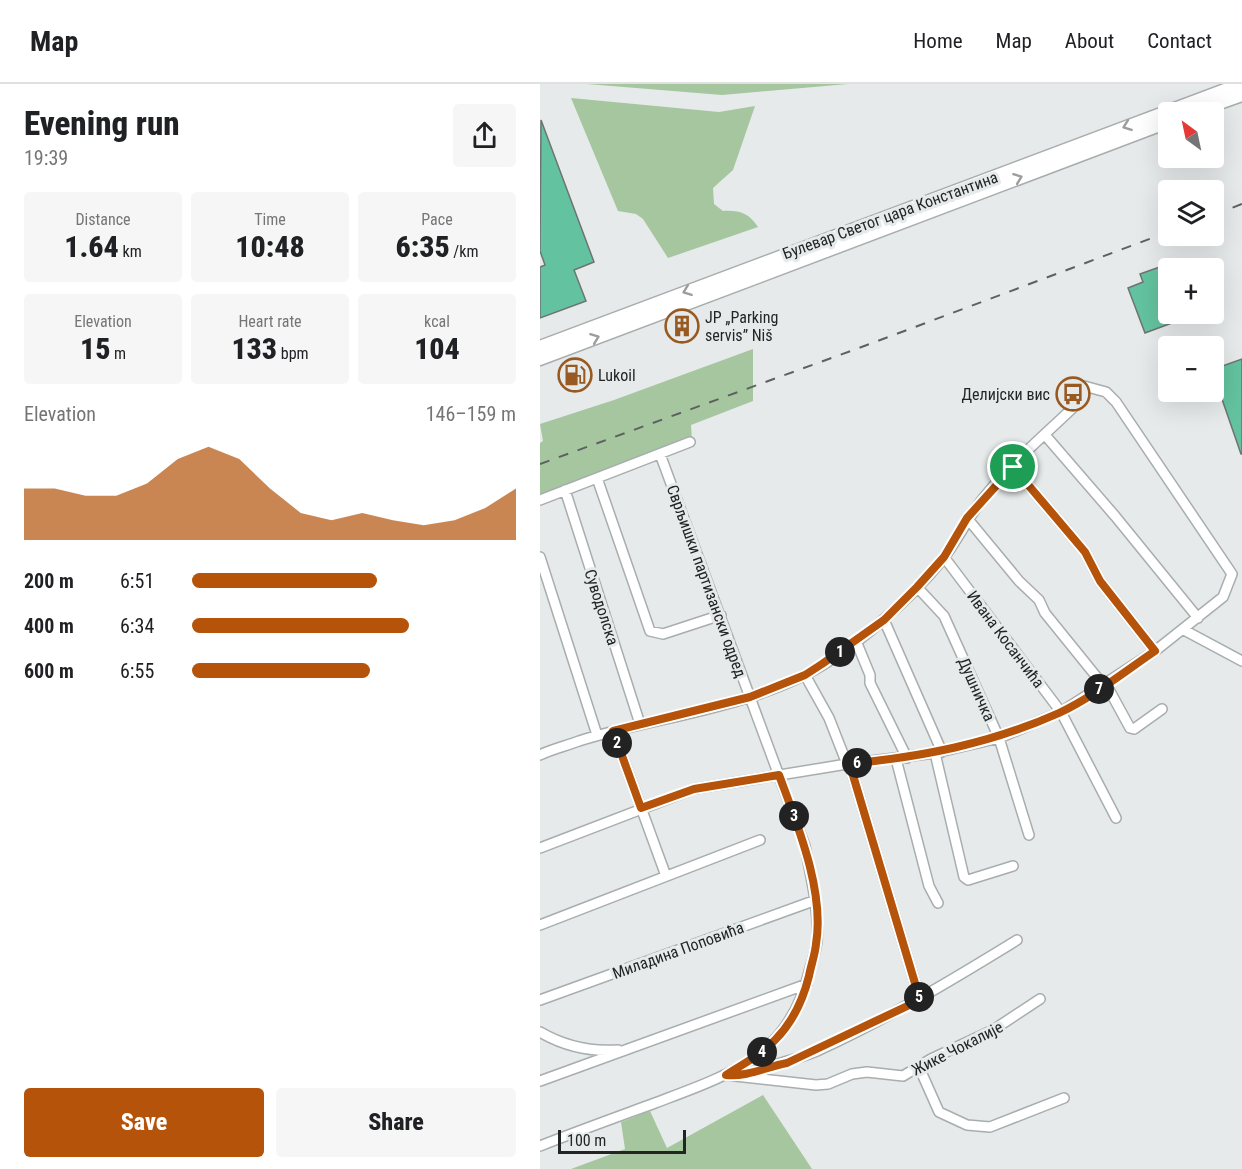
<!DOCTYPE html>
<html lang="en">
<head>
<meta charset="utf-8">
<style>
  :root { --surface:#fff; --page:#f6f6f6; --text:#202124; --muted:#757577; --line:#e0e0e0; --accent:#b45309 }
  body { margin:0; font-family:"Roboto Condensed",sans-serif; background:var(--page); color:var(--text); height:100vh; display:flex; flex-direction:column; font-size:22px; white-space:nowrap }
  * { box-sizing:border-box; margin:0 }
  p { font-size:20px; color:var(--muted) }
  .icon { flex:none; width:33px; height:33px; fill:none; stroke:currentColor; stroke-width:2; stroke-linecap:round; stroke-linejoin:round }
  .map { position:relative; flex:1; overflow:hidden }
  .side { display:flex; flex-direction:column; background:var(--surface); width:540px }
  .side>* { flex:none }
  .needle { width:39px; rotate:327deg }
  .controls { position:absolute; left:618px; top:18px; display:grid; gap:12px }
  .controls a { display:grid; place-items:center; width:66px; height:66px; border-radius:6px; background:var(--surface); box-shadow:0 6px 24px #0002; font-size:30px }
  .scale { position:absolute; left:18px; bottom:15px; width:128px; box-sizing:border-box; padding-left:6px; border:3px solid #232525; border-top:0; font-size:16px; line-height:21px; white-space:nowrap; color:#232525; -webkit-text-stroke:4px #e6eaea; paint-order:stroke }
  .pin { position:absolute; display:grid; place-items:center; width:51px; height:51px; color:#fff; margin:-26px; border:3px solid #fff; border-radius:50%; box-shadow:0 2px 6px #0007 }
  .km { position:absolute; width:30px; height:30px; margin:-15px; border-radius:50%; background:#222; color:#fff; font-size:16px; line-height:30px; text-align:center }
  .round { display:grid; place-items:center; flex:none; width:63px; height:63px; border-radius:6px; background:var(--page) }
  .summary { display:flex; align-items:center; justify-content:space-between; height:102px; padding:0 24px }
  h1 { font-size:33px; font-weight:800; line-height:45px }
  .metrics { display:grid; grid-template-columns:repeat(3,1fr); gap:9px; height:102px; padding:6px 24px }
  .metrics div { display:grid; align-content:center; border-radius:6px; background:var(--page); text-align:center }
  .metrics b { font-size:30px; font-weight:800 }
  .metrics small { font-size:16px; font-weight:400 }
  .metrics p { font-size:16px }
  .chart { height:168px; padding:12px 24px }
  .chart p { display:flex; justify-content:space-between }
  .chart svg { width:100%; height:108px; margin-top:6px; fill:var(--accent); opacity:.7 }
  .cta { display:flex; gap:12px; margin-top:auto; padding:12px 24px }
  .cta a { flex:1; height:69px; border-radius:6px; background:var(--accent); color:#fff; font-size:24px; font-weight:800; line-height:69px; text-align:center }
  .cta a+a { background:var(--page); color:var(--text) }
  ul { padding:0 24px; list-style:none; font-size:20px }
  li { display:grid; grid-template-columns:96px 72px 1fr; align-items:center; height:45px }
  li i { height:15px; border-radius:8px; background:var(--accent) }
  header { display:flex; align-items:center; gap:36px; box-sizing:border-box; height:84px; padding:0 30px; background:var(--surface); border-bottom:2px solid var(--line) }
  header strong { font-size:28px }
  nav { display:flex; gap:33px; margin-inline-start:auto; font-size:21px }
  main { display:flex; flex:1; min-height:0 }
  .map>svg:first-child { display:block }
</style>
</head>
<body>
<header>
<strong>Map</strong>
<nav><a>Home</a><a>Map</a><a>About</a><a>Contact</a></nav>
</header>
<main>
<section class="side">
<div class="summary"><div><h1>Evening run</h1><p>19:39</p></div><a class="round"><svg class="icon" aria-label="share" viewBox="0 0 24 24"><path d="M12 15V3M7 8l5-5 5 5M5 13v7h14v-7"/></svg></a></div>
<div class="metrics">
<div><p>Distance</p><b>1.64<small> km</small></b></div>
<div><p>Time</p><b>10:48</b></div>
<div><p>Pace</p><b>6:35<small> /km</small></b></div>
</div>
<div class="metrics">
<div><p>Elevation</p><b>15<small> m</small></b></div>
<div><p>Heart rate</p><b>133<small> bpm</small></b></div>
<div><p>kcal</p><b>104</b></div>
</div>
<div class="chart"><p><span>Elevation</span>146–159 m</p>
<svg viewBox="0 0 160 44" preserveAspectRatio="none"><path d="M0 44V23L10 23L20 26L30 26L40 21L50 11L60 6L70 11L80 23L90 33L100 36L110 33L120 36L130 38L140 36L150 31L160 23V44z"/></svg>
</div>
<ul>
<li><b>200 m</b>6:51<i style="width:57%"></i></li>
<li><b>400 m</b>6:34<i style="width:67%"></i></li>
<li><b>600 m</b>6:55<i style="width:55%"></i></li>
</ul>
<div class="cta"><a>Save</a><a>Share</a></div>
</section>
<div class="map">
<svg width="702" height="1085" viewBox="0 0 702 1085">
  <rect width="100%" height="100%" fill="#e6eaea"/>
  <path fill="#a5c69e" d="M 47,0 L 308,0 L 182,11 Z
    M 31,14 L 179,28 L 215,22 L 193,86 L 173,104 L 174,120 L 183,127 C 199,126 209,129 218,143 L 128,174 L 103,135 L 96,130 L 78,127 Z
    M 213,265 L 213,317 L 151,341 L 152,357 L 0,414 L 0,359 L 3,357 L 0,340 L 74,316 Z
    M 223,1011 L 272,1085 L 31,1085 L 85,1065 L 81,1038 L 110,1027 L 127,1064 Z"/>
  <path fill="#63c3a0" stroke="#6f7371" stroke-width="1.5" d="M 1,36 L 54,178 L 34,186 L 46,217 L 0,234 L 0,183 L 5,181 L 0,167 Z
    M 628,180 L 628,230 L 656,230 L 605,249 L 588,204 L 603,198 L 600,190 Z
    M 702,275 L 702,370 L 701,370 L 674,292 L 674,285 Z"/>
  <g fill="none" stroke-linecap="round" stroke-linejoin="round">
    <defs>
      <path id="minor" d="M 505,351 L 575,432 L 658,534
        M 473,383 L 545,468 L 560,497 L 615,567
        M 57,394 L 110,547 L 123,550 L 181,531
        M 25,406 L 100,640
        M 0,416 L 150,358
        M 427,434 L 479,497 L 499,516 L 505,529 L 564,602
        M 0,473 L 57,651
        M 404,473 L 521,628 L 576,734
        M 377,503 L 404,532 L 459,654 L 489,751
        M 344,536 L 402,668
        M 644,546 L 702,577
        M 316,557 L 330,591 L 330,599 L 367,674
        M 265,591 L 289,634 L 307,680 L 312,688 L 380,916
        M 566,600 L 590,644 L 594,645 L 622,625
        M 73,647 L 126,792
        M 395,669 L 424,793 L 428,796 L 473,782
        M 0,671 C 12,665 26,662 39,657 C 113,634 195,626 265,591 C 313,566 369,517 403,475 C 419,454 429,431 446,411 C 473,377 508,348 539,318 L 544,302 L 566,308 L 576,318 L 692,490 L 683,513 L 615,567 L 521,628 L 459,654 L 395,669 L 307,680 L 154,705 L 0,764
        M 356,675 L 389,802 L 398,819
        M 0,841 L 220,756
        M 0,916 L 276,816
        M 0,948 C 24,962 50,968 78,966
        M 379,983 L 399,1028 L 427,1041 L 450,1043 L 524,1014
        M 186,991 L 276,1001 L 288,1000 L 312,990 L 327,988 L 363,992 L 391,975 L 453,946 L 500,915
        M 204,992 C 228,981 253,977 277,967 C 347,935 412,896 477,856
        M 0,997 L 267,900
        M 0,1062 C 38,1047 77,1033 115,1019 C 189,991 249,973 269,888 C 272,878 276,867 277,857 C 279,825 271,794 265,762 L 120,370"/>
      <path id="major" d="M 654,28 L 702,11
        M 0,263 L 701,0
        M 0,275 L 628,38"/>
    </defs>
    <use href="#minor" stroke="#a8adad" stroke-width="12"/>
    <use href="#major" stroke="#a8adad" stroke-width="15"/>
    <use href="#minor" stroke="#fff" stroke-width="9"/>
    <use href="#major" stroke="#fff" stroke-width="12"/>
    <path stroke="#5e6161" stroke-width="2" stroke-dasharray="10 10" stroke-linecap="butt" d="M 674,131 L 702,120
      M 0,380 L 319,264 L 628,148"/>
  </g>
  <defs><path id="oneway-chevron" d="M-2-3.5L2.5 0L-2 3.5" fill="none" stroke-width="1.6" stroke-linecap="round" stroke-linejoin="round" transform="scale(1.5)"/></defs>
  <g stroke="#9c9d9d">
    <use href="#oneway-chevron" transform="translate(587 42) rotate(160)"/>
    <use href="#oneway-chevron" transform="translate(478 94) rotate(-21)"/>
    <use href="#oneway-chevron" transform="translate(147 207) rotate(159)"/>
    <use href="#oneway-chevron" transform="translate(55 254) rotate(-21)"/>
  </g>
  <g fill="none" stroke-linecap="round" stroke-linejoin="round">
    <defs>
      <path id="route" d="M 473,383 L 545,468 L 560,497 L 615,567 C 584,588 553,613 519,629 C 450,660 381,673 307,680 L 312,688 L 380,916 L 247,979 C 226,983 208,993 186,991 C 203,980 221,971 235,956 C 253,938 263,916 269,892 C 271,881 275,871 276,860 C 285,807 257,740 239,691 L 154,705 L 101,724 L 73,647 L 210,613 L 265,591 L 282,580 L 344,536 L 377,503 L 404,473 L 427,434 Z"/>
    </defs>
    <use href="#route" stroke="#fff" stroke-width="12"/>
    <use href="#route" stroke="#b45309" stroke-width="8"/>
  </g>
  <defs>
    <symbol id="building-ring" viewBox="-11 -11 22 22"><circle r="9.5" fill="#e6eaea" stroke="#985a21" stroke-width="1.5"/><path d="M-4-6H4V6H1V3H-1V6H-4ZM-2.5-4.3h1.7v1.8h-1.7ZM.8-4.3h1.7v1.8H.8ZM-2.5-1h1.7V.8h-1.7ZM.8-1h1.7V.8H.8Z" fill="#985a21"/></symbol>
    <symbol id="fuel-ring" viewBox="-11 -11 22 22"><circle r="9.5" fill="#e6eaea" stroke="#985a21" stroke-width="1.5"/><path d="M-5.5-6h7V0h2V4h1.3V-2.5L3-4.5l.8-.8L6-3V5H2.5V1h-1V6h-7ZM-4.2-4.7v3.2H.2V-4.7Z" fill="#985a21"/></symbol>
    <symbol id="bus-ring" viewBox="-11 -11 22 22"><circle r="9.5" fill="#e6eaea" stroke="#985a21" stroke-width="1.5"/><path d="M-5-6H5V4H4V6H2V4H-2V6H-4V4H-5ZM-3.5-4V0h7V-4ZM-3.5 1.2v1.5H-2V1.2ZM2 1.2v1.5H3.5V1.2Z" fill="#985a21"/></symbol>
  </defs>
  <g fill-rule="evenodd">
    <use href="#building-ring" x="123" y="223" width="38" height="38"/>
    <use href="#fuel-ring" x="16" y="272" width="38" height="38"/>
    <use href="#bus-ring" x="514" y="291" width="38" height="38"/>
  </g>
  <g text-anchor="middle" stroke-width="6" stroke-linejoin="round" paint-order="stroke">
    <g font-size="16" fill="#232525" stroke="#e6eaea">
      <text transform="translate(350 131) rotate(-20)" y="6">Булевар Светог цара Константина</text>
      <text transform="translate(167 497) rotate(70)" y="6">Сврљишки партизански одред</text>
      <text transform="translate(62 523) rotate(72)" y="6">Суводолска</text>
      <text transform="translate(466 555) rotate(53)" y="6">Ивана Косанчића</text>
      <text transform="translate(437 605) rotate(66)" y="6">Душничка</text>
      <text transform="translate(138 866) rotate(-20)" y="6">Миладина Поповића</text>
      <text transform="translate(417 964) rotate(-27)" y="6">Жике Чокалије</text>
    </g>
    <g font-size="16" fill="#232525" stroke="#e6eaea" text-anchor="start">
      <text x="165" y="239">JP „Parking<tspan x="165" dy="18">servis” Niš</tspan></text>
      <text x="58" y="297">Lukoil</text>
      <text x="510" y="316" text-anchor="end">Делијски вис</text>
    </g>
  </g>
</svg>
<div class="controls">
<a><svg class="needle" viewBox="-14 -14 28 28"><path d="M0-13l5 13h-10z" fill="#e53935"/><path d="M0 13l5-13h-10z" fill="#757577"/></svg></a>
<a><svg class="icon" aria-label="layers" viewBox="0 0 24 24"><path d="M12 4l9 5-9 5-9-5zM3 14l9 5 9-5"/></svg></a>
<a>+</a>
<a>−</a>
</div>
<div class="scale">100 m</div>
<div class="pin" style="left:473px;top:383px;background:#1e9e55"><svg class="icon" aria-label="arrive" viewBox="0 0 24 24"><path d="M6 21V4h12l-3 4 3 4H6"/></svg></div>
<b class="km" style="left:300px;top:568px">1</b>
<b class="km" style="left:77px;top:659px">2</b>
<b class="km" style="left:254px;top:732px">3</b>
<b class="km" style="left:222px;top:968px">4</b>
<b class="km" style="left:379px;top:913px">5</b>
<b class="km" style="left:317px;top:679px">6</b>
<b class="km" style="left:559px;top:605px">7</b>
</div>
</main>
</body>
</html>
